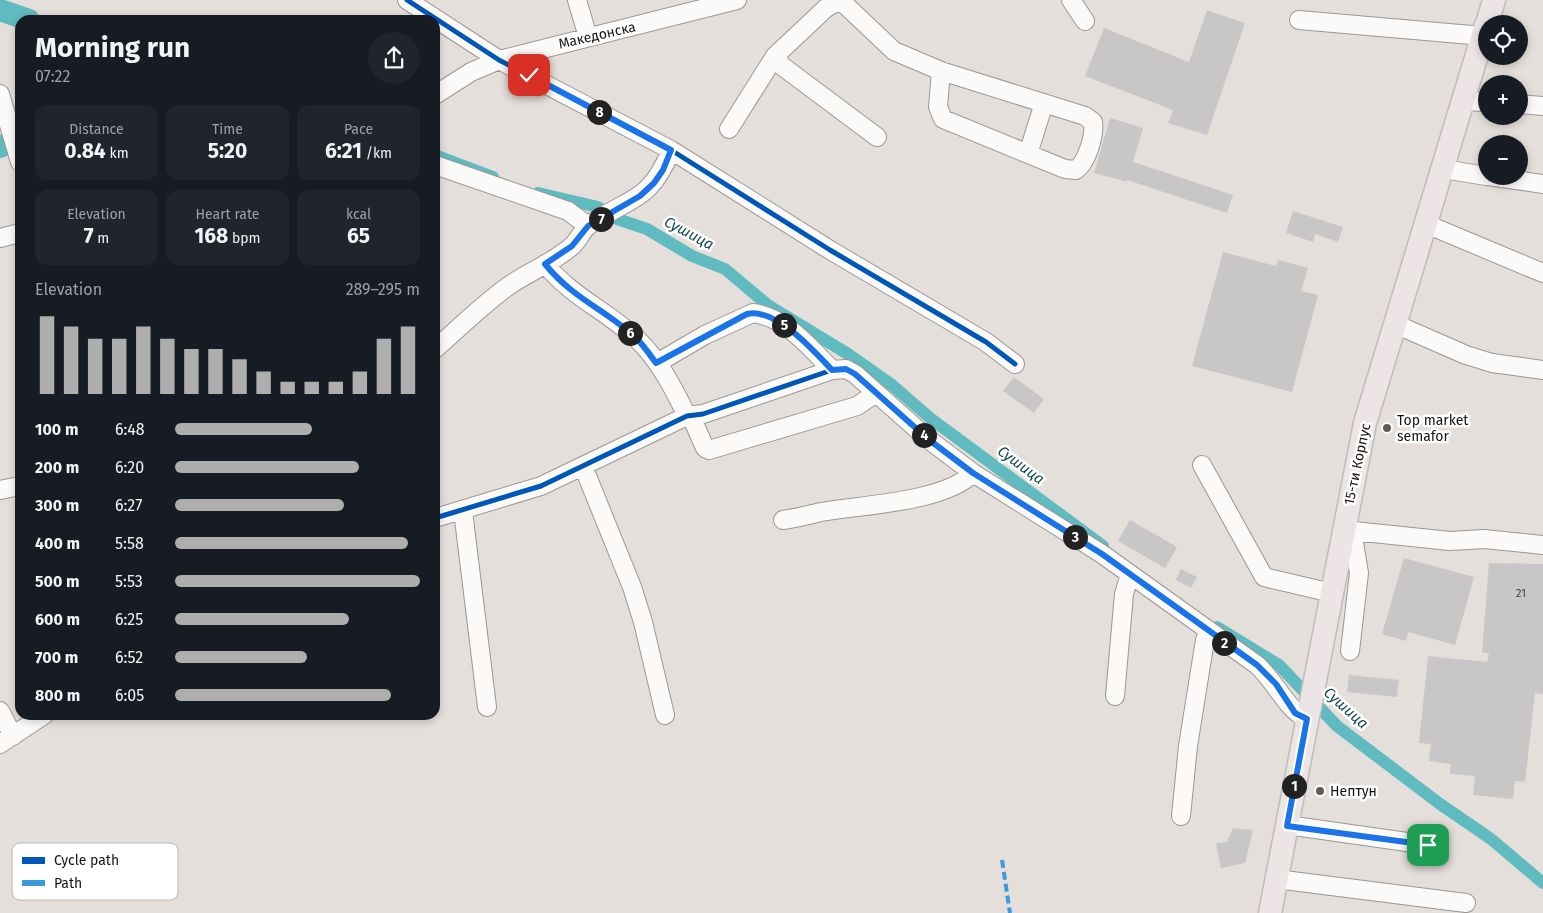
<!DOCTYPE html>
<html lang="en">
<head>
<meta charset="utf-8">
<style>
  :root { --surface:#171b24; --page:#20242c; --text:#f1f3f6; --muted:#9ea1a6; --accent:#afaeae }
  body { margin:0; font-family:"Fira Sans",sans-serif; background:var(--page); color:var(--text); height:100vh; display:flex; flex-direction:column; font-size:19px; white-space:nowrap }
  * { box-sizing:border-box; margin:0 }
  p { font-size:16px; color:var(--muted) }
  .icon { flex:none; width:28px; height:28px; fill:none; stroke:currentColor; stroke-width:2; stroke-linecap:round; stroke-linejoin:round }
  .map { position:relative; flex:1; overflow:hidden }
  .drawer { position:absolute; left:15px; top:15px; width:425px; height:705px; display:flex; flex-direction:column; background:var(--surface); border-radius:15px; box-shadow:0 2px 8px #0003 }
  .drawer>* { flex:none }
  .fabs { position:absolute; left:1478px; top:15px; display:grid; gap:10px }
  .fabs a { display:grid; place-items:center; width:50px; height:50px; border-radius:50%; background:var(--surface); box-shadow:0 2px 8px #0003; font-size:25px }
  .pin { position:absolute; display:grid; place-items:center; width:42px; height:42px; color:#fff; margin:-21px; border-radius:10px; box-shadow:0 2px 8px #0006 }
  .km { position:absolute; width:25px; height:25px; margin:-12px; border-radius:50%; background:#222; color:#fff; font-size:14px; line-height:25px; text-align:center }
  .round { display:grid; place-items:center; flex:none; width:52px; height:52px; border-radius:26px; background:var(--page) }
  .headline { display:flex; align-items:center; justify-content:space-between; height:85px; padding:0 20px }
  h1 { font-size:28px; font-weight:700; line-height:38px }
  .figures { display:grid; grid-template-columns:repeat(3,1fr); gap:8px; height:85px; padding:5px 20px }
  .figures div { display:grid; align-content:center; border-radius:12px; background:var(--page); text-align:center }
  .figures b { font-size:21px; font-weight:700 }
  .figures small { font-size:14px; font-weight:400 }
  .figures p { font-size:14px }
  .chart { height:140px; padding:10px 20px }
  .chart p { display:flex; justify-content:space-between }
  .chart svg { width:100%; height:90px; margin-top:5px; stroke:var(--accent); stroke-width:6 }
  ul { padding:0 20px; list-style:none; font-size:16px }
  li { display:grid; grid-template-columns:80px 60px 1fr; align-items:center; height:38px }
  li i { height:12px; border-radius:6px; background:var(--accent) }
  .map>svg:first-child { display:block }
</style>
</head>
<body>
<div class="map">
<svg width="1543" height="913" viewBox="0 0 1543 913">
  <rect width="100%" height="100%" fill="#e4dfda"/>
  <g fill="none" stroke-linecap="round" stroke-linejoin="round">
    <path stroke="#5fbbbf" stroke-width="12" d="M 435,155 L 493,177
      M 538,193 L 598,207 L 617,219 L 647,229 L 692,256 L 725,269 L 769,306 L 848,354 L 892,385 L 930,418 L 1103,546
      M 1217,627 L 1279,665 L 1337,726 L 1440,804 L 1491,839 L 1543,883"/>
    <path stroke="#5fbbbf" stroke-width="22" d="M 0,10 L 29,20
      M 0,147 L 9,143 L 20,132"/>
  </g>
  <path fill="#c8c6c6" d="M 1207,10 L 1245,23 L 1207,135 L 1168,123 L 1173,110 L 1085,76 L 1104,28 L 1189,62 Z
    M 1110,118 L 1143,128 L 1133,162 L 1233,195 L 1227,213 L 1127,180 L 1127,182 L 1094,173 Z
    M 1293,211 L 1343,227 L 1338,242 L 1315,234 L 1313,242 L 1286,233 Z
    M 1223,252 L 1276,266 L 1278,260 L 1308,268 L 1301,291 L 1318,295 L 1292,392 L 1192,366 Z
    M 1014,377 L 1044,399 L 1034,413 L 1003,391 Z
    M 1130,520 L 1177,547 L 1165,568 L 1118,541 Z
    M 1404,558 L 1474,577 L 1455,645 L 1408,632 L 1406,641 L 1382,634 Z
    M 1489,563 L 1543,564 L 1543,694 L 1535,693 L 1525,782 L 1515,781 L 1513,799 L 1473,795 L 1475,776 L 1450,774 L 1451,764 L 1429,761 L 1431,744 L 1419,743 L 1428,656 L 1487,662 L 1489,654 L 1482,652 Z
    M 1181,569 L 1197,577 L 1191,588 L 1176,580 Z
    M 1349,675 L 1399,680 L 1397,697 L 1347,692 Z
    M 1233,828 L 1253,830 L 1245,863 L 1221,868 L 1216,843 L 1227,842 Z"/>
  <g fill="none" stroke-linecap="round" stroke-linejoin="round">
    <defs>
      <path id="minor" d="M 407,0 L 499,60 L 671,150 L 830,250 L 986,342 L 1015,364
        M 577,0 L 588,37
        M 840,0 L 894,51 L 941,71 L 1085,116 L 1093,122 C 1095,135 1087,162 1076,170 L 1065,169 L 943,119 L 938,107 L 941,71
        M 1071,0 L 1085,21
        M 1299,20 L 1483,36
        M 775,56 L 782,66 L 877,137
        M 0,94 L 20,162
        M 435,95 L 471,72 L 499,60 L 737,0
        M 1463,101 L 1486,102
        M 1519,104 L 1543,106
        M 729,129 L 775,56 L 826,8 L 840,0
        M 1028,154 L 1044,103
        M 435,165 L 568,211 L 588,226
        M 1443,169 L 1486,176
        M 1488,176 L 1543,184
        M 1426,224 L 1543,273
        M 0,238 L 20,233
        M 545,264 C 572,297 607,311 637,339 C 659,360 674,389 687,416
        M 1395,324 L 1466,355 L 1492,363 L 1543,370
        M 435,349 C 459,328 482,305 507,287 C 528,272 553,263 572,246 C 579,240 582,230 589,225 C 629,197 650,203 671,150
        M 657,363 L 705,335 L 753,313 C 785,317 811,348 832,370
        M 691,416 L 705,448 L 709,450 L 857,406 L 876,393
        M 1202,465 L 1264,577 L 1332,593
        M 583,466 L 632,587 L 643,622 L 665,715
        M 0,490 L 20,486
        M 463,511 L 487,707
        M 435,518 L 541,486 L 687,416 L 703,414 L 832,370 L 846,369 L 855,374 L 928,439 L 973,473 L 1102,554 L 1257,665 C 1276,682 1286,709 1307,719
        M 783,520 C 796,518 809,515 821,512 C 862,505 945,502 973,473
        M 1344,530 L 1450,541 L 1484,539 L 1543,545
        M 1350,651 L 1359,573 L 1352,531
        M 1115,696 L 1124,594 L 1130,574
        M 0,711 L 13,736
        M 0,744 L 44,715
        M 1181,816 L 1188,746 L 1205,640 L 1209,632
        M 1287,825 L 1428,845
        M 1276,879 L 1466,903"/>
      <path id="major" d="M 1487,24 L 1494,0
        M 1270,913 L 1365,423 L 1486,25"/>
    </defs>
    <use href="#minor" stroke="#9b9794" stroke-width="20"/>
    <use href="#major" stroke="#bebcb9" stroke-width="25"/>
    <use href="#minor" stroke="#fbfaf9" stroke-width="18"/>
    <use href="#major" stroke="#ede4e5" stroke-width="22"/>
    <path stroke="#3b9ade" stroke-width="4" stroke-dasharray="8 4" stroke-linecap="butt" d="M 1002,860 L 1010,913"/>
    <defs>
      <path id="cycleway" d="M 407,0 L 499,60 L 671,150 L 830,250 L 986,342 L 1015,364
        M 435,518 L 541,486 L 687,416 L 703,414 L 832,370 L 846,369 L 855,374 L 928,439 L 973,473 L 1102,554 L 1257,665 C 1276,682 1286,709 1307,719"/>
    </defs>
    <use href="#cycleway" stroke="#fff" stroke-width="8"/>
    <use href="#cycleway" stroke="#0057b8" stroke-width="5"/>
  </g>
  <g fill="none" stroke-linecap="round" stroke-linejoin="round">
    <defs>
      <path id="route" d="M 529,75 L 671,150 L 663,170 L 654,183 L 640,196 L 588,226 L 572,246 L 545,264 C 574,300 607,310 637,339 C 644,346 650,355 656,363 L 747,314 C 775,307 814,351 832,370 L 846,369 L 855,374 L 928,439 L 973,473 L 1102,554 L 1257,665 L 1276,684 L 1295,713 L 1307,719 L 1287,826 L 1428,845"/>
    </defs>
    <use href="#route" stroke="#fff" stroke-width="10"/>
    <use href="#route" stroke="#1a73e8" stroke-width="6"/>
  </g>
  <g fill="#5e5a57" stroke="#fff" stroke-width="2">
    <circle cx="1387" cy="428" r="5"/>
    <circle cx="1320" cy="791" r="5"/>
  </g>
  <g text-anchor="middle" stroke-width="5" stroke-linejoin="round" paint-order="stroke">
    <g font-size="11" fill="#42403e">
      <text x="1521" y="597">21</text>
    </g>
    <g font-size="14" fill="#161311" stroke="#fff">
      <text transform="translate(597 35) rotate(-13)" y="5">Македонска</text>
      <text transform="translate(1357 464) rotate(-78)" y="5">15-ти Корпус</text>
    </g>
    <g font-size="14" fill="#161311" stroke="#fff" text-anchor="start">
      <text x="1397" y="425">Top market<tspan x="1397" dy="16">semafor</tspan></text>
      <text x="1330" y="796">Нептун</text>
    </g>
    <g font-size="15" font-style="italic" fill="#13494c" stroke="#fff">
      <text transform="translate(689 233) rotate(28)" y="5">Сушица</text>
      <text transform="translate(1021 465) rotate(36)" y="5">Сушица</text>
      <text transform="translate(1346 708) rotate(42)" y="5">Сушица</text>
    </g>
  </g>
  <rect x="12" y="843" width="166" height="57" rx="8" fill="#fff" stroke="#b9b8b8" stroke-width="1"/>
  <rect x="22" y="857" width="23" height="7" fill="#0057b8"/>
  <rect x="22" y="880" width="23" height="6" fill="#3b9ade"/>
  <g font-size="14" fill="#161311">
    <text x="54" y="865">Cycle path</text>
    <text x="54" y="888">Path</text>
  </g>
</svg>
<div class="fabs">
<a><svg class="icon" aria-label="locate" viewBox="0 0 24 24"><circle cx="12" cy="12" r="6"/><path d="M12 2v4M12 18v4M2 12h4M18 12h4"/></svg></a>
<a>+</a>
<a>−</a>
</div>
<div class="pin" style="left:1428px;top:845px;background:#1e9e55"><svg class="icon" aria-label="arrive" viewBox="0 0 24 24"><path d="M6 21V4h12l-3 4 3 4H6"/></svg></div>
<div class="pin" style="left:529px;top:75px;background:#d93025"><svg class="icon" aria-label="check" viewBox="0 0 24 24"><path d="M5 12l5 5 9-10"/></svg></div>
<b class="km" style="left:1294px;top:786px">1</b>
<b class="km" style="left:1224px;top:643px">2</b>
<b class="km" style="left:1075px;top:537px">3</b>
<b class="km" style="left:924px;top:435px">4</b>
<b class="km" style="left:784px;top:325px">5</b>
<b class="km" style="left:630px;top:333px">6</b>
<b class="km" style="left:601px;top:219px">7</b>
<b class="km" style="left:599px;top:112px">8</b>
<section class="drawer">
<div class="headline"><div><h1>Morning run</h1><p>07:22</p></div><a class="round"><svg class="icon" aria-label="share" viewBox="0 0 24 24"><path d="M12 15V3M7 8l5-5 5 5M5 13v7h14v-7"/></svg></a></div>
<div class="figures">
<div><p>Distance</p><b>0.84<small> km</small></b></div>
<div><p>Time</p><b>5:20</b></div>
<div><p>Pace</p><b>6:21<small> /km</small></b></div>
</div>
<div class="figures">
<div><p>Elevation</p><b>7<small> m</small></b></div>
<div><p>Heart rate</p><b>168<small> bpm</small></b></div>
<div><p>kcal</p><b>65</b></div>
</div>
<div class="chart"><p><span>Elevation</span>289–295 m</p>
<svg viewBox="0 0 160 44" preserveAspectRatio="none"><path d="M5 44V6M15 44V11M25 44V17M35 44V17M45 44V11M55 44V17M65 44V22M75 44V22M85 44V27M95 44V33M105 44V38M115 44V38M125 44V38M135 44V33M145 44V17M155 44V11"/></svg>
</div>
<ul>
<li><b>100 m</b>6:48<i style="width:56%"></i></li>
<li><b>200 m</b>6:20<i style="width:75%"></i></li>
<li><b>300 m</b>6:27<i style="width:69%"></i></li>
<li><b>400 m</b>5:58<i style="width:95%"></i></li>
<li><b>500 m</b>5:53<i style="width:100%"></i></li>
<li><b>600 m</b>6:25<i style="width:71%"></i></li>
<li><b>700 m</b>6:52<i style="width:54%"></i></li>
<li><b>800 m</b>6:05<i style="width:88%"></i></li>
</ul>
</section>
</div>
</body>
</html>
